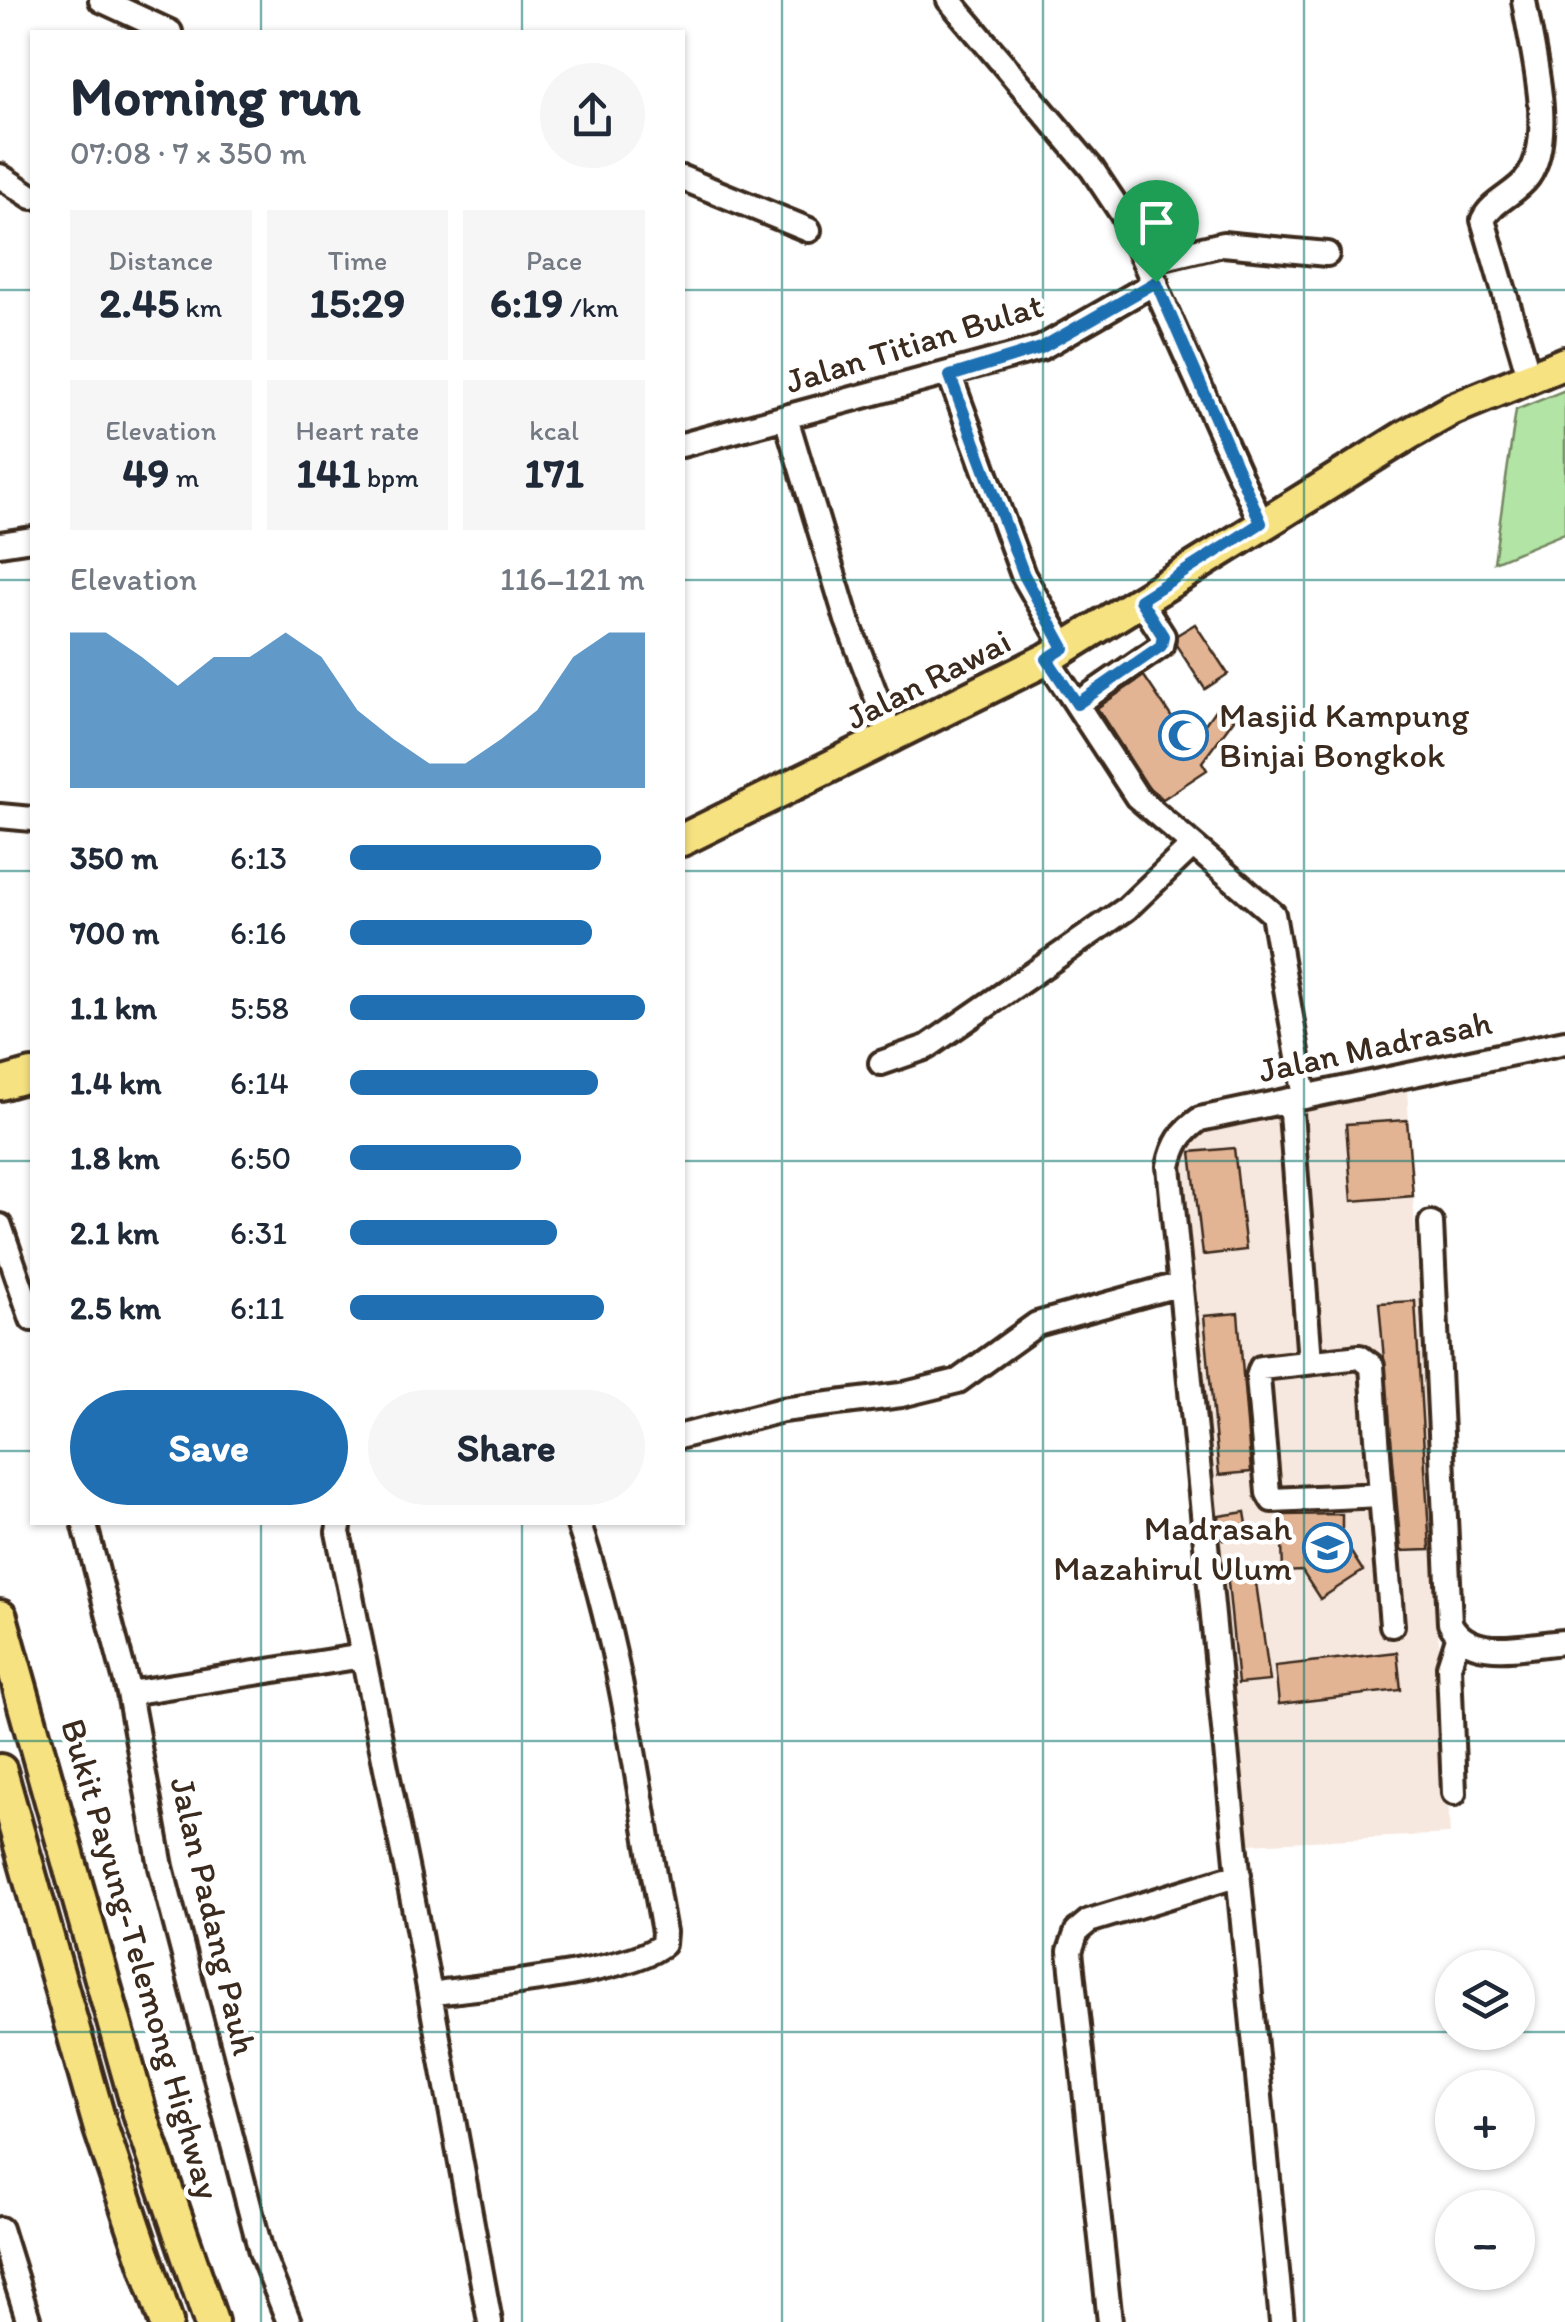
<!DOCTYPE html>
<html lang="en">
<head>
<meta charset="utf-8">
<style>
  :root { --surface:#fff; --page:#f6f6f7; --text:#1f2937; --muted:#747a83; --accent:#1f6fb2 }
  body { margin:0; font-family:Itim,sans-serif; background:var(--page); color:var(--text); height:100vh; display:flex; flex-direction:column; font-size:38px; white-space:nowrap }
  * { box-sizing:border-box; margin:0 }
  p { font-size:32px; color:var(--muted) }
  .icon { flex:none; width:55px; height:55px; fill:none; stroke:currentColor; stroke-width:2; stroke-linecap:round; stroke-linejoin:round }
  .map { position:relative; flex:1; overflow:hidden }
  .drawer { position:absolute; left:30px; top:30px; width:655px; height:1495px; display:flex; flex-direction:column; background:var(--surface); border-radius:0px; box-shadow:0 2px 8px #0004 }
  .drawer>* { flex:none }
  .tools { position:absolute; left:1435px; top:1950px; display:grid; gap:20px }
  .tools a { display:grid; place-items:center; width:100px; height:100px; border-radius:50%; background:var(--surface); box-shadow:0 2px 8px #0004; font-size:50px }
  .pin { position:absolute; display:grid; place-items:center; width:85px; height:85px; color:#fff; margin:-102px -42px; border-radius:50% 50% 50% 0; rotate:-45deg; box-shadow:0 0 10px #0007 }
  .pin .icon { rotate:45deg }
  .round { display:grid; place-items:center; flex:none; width:105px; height:105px; border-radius:52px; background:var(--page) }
  .overview { display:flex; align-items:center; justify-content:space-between; height:170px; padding:0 40px }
  h1 { font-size:55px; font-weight:800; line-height:75px }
  .stats { display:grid; grid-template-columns:repeat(3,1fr); gap:15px; height:170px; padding:10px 40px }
  .stats div { display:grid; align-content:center; border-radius:0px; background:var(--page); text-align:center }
  .stats b { font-size:42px; font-weight:800 }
  .stats small { font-size:28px; font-weight:400 }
  .stats p { font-size:28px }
  .chart { height:280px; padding:20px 40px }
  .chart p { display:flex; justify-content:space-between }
  .chart svg { width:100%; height:180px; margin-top:10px; fill:var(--accent); opacity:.7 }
  .action { display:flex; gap:20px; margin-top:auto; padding:20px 40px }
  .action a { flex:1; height:115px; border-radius:60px; background:var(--accent); color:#fff; font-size:40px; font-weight:800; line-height:115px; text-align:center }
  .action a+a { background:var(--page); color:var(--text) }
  ul { padding:0 40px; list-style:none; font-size:32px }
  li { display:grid; grid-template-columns:160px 120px 1fr; align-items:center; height:75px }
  li i { height:25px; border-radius:12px; background:var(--accent) }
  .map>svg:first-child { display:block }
</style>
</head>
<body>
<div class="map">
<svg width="1565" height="2322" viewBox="0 0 1565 2322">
  <rect width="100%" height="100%" fill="#fff"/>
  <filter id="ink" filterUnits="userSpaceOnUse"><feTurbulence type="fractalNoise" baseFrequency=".01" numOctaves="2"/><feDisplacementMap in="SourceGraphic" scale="20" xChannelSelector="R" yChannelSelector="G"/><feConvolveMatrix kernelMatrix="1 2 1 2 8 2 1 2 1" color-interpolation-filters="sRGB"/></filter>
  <g filter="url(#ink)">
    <path fill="#f7e8df" d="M 1407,1088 L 1450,1834 L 1249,1844 L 1183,1167 L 1193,1140 L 1205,1131 Z"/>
    <path fill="#b1e4a5" stroke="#768762" stroke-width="2.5" d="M 1565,390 L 1565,533 L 1494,562 L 1516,410 Z"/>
    <path fill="#e3b494" stroke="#3b2a1e" stroke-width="2.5" d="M 1195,624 L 1228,674 L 1205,689 L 1176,645 L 1177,635 Z
      M 1144,676 L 1190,745 L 1217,707 L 1234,719 L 1202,762 L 1207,770 L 1163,799 L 1148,787 L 1097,708 Z
      M 1407,1120 L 1413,1196 L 1352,1201 L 1346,1124 Z
      M 1234,1148 L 1246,1250 L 1203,1255 L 1191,1152 Z
      M 1415,1301 L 1430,1550 L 1401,1551 L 1379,1303 Z
      M 1238,1313 L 1251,1472 L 1219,1475 L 1204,1316 Z
      M 1245,1512 L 1249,1536 L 1223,1540 L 1219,1516 Z
      M 1342,1514 L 1342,1538 L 1363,1571 L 1320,1599 L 1302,1571 L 1283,1572 L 1281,1515 Z
      M 1254,1569 L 1270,1681 L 1238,1684 L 1227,1572 Z
      M 1397,1652 L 1401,1690 L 1279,1704 L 1275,1666 Z"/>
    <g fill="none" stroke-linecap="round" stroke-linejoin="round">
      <defs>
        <path id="minor" d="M 101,0 L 170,32
          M 949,0 L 1092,169 L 1124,217 L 1261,523
          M 1524,0 C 1531,47 1557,136 1528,177 C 1516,194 1492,201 1483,220 L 1529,376
          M 0,176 L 32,197
          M 682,178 L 809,230
          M 1147,262 L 1223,244 L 1327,254
          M 950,376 L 1023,575 L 1065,648
          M 786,418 L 847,620 L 893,740
          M 682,445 L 1041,348 L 1156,282
          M 0,544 L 32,539
          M 1047,659 L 1137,797 L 1273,914 L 1305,1097
          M 1077,704 L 1161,646 L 1163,636 L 1140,600
          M 0,816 L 32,819
          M 881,1063 L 927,1047 L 1126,909 L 1192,846
          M 1290,1100 L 1310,1361
          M 1431,1223 L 1450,1623 C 1470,1663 1527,1644 1565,1642
          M 0,1226 L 32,1319
          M 1360,1357 L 1372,1366 L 1381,1495 L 1272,1500 L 1268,1493 L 1258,1377 L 1261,1368 Z
          M 682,1436 L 782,1410 L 901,1395 L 958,1381 L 1037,1324 L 1181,1284
          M 1381,1495 L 1392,1625
          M 84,1522 L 129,1693 L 161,1867 L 261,2252 L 289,2322
          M 340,1522 L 338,1532 L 413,1901 L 490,2322
          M 129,1693 L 363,1656
          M 1454,1793 L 1449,1666 L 1458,1638
          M 430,1994 C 477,1987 634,1972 663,1944 L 664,1932 C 639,1796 623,1654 578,1522
          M 0,2229 L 29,2322
          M 1110,2322 L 1070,1951 L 1077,1931 L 1089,1921 L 1239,1875
          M 1282,2322 L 1169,1166 C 1174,1144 1181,1132 1200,1119 L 1565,1042"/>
        <path id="major" d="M 682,840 L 1047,659 L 1407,435 L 1453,409 L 1565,363
          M 0,1084 L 32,1075"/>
        <path id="highway" d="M 0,1617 L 141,2117 L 211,2322
          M 0,1771 L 101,2129 L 166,2322"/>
      </defs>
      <use href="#minor" stroke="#3b2a1e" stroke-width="30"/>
      <use href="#major" stroke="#3b2a1e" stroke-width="38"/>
      <use href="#highway" stroke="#3b2a1e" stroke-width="40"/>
      <use href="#minor" stroke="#fff" stroke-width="22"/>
      <use href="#major" stroke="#f7e281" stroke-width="30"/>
      <use href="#highway" stroke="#f7e281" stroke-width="32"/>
    </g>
  </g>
  <g fill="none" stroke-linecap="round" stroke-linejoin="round" filter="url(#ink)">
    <defs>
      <path id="route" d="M 1156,282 L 1261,523 L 1140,600 L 1163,636 L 1161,646 L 1077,704 L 1047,659 L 1064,648 L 1024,575 L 950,376 L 1041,348 Z"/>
    </defs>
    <use href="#route" stroke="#fff" stroke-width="20"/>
    <use href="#route" stroke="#1f6fb2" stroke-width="12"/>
  </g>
  <path fill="none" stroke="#0f766e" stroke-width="2.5" stroke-opacity="0.55" d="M 261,0 L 261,32M 522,0 L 522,32M 782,0 L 782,2322M 1043,0 L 1043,2322M 1304,0 L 1304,2322M 0,290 L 32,290M 682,290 L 1565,290M 0,580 L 32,580M 682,580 L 1565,580M 0,871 L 32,871M 682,871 L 1565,871M 0,1161 L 32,1161M 682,1161 L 1565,1161M 0,1451 L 32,1451M 682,1451 L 1565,1451M 261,1522 L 261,2322M 522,1522 L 522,2322M 0,1741 L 1565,1741M 0,2032 L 1452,2032M 1518,2032 L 1565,2032"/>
  <defs>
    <symbol id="mosque-ring" viewBox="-11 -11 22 22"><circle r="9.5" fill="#fff" stroke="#1f6fb2" stroke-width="1.5"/><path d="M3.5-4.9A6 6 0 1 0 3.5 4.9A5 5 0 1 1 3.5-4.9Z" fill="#1f6fb2"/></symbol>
    <symbol id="school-ring" viewBox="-11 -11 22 22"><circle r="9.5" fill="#fff" stroke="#1f6fb2" stroke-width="1.5"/><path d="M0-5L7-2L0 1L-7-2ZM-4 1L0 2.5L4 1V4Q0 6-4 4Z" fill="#1f6fb2"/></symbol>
  </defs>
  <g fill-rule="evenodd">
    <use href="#mosque-ring" x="1156" y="708" width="55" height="55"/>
    <use href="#school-ring" x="1300" y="1520" width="55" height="55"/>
  </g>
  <g text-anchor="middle" stroke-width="9" stroke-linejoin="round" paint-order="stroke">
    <g font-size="35" fill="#3b2a1e" stroke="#fff">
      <text transform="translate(914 343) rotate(-17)" y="12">Jalan Titian Bulat</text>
      <text transform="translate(928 679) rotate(-27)" y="12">Jalan Rawai</text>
      <text transform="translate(1375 1046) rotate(-12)" y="12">Jalan Madrasah</text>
      <text transform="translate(214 1916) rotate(77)" y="12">Jalan Padang Pauh</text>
      <text transform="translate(141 1959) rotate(74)" y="12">Bukit Payung-Telemong Highway</text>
    </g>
    <g font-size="35" fill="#3b2a1e" stroke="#fff" text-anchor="start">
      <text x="1219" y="727">Masjid Kampung<tspan x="1219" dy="40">Binjai Bongkok</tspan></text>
      <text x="1292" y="1540" text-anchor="end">Madrasah<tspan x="1292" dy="40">Mazahirul Ulum</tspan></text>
    </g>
  </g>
</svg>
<div class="tools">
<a><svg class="icon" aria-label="layers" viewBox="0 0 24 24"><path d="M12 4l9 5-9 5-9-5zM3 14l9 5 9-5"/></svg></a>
<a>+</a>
<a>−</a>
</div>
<div class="pin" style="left:1156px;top:282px;background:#1e9e55"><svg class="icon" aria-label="arrive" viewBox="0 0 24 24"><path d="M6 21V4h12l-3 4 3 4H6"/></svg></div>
<section class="drawer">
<div class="overview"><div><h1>Morning run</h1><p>07:08 · 7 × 350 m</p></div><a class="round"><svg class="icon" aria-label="share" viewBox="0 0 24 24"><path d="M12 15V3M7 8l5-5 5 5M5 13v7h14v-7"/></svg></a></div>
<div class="stats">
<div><p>Distance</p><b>2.45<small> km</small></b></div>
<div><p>Time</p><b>15:29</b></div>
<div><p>Pace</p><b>6:19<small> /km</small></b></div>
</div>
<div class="stats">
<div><p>Elevation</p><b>49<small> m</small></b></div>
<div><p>Heart rate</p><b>141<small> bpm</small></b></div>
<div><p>kcal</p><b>171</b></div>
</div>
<div class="chart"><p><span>Elevation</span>116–121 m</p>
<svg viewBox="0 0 160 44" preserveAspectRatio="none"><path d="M0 44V6L10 6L20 12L30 19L40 12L50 12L60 6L70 12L80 25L90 32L100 38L110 38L120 32L130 25L140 12L150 6L160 6V44z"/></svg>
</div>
<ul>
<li><b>350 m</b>6:13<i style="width:85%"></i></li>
<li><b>700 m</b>6:16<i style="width:82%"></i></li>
<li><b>1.1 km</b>5:58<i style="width:100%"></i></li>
<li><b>1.4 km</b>6:14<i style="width:84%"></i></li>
<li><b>1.8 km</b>6:50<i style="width:58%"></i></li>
<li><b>2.1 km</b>6:31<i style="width:70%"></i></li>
<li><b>2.5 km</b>6:11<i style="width:86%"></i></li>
</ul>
<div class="action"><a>Save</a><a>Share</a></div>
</section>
</div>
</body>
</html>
